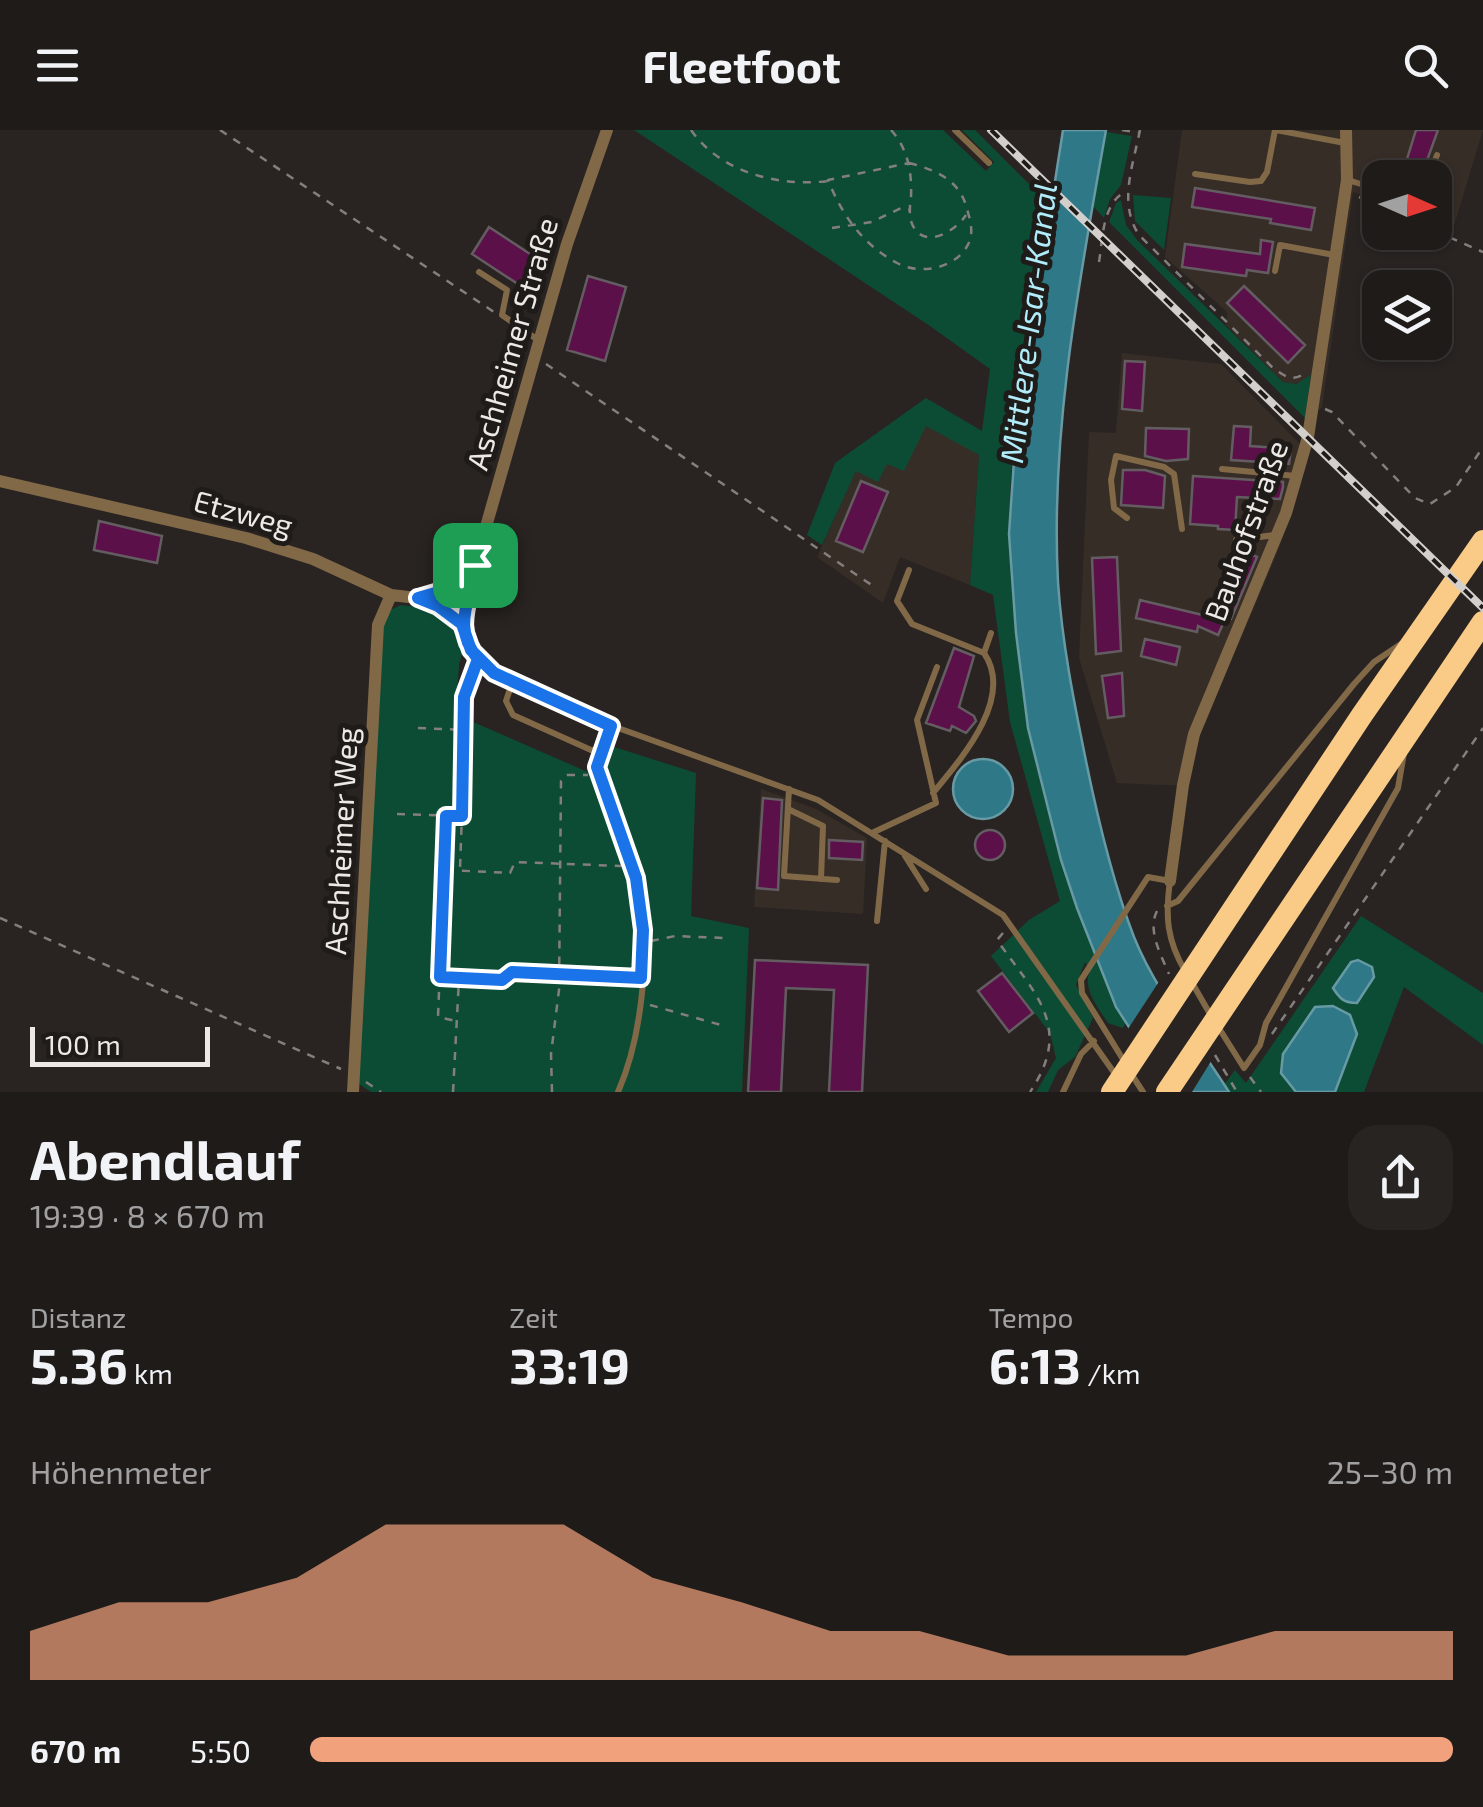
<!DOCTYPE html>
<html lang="de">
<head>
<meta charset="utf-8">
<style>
  :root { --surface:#1f1b19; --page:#272422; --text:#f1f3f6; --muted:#a1a1a2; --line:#3c3938; --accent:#f1a17c }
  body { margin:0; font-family:"Exo 2",sans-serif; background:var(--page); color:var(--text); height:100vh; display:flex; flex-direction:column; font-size:38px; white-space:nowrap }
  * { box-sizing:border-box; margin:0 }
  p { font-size:32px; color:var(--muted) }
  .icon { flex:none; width:55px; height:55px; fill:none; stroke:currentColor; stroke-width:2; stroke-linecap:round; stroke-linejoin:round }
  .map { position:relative; height:962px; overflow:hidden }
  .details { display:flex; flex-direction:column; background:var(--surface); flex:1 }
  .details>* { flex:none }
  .needle { width:65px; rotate:93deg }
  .tools { position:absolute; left:1362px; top:30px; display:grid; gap:20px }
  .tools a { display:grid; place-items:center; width:90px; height:90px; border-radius:20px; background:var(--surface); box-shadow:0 2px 8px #0004,0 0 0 2px var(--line); font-size:50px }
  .scale { position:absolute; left:30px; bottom:25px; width:180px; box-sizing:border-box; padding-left:10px; border:5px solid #ece9e7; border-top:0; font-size:28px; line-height:35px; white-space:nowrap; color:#ece9e7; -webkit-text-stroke:8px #1f1b18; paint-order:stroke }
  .pin { position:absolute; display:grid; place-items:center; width:85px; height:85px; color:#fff; margin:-42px; border-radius:20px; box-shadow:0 5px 15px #0006 }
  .round { display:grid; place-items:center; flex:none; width:105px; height:105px; border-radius:30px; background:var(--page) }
  .head { display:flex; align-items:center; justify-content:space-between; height:170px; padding:0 30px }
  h1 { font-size:55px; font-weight:700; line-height:75px }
  .metrics { display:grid; grid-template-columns:repeat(3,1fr); gap:15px; height:170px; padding:10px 30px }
  .metrics div { display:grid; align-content:center }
  .metrics b { font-size:50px; font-weight:700 }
  .metrics small { font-size:28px; font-weight:400 }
  .metrics p { font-size:28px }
  .chart { height:280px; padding:20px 30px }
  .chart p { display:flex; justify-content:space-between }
  .chart svg { width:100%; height:180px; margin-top:10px; fill:var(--accent); opacity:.7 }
  ul { padding:0 30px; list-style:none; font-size:32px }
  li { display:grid; grid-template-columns:160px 120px 1fr; align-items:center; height:75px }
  li i { height:25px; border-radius:12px; background:var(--accent) }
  header { display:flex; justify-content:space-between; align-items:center; height:130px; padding:0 30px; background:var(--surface); font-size:45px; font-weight:700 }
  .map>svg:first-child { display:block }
</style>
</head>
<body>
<header><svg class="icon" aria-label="menu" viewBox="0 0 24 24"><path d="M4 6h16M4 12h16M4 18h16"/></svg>Fleetfoot<svg class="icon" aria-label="search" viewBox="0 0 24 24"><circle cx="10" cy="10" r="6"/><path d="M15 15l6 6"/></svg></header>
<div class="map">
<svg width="1483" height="962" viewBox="0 0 1483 962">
  <rect width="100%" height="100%" fill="#292421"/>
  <path fill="#372d27" d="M 1182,0 L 1483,0 L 1453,99 L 1435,92 L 1435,48 L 1380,48 L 1380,71 L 1353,62 L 1322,278 L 1305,288 L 1311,246 L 1295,254 L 1283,252 L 1226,195 L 1227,182 L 1165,127 Z
    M 1122,223 L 1221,234 L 1309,323 L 1280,416 L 1200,605 L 1189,656 L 1117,653 L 1079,528 L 1089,302 L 1116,303 Z
    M 926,296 L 979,324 L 970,455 L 900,427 L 883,473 L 817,427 L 856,340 L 887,334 Z
    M 761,659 L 816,679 L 867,708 L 863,784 L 754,777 Z"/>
  <path fill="#0d4c34" d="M 634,0 L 943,0 L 986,41 L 994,32 L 962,0 L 975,0 L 1051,76 C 1034,184 1007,297 1010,406 C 1014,577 1054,719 1116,877 L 1126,892 L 1123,898 L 1108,893 C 1098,877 1082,859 1090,841 L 1085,832 L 1076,855 L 1093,888 L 1075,927 L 1058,940 L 1048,962 L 1036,962 L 1056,928 L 1050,903 L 991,826 L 1029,790 L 1060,771 L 1010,592 L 993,465 L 970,455 L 979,325 L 926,296 L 904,341 L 887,334 L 878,352 L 856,341 L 822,415 L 807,405 L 835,333 L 926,268 L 982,301 L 990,239 L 930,196 Z
    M 1106,2 L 1132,6 L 1121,55 L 1110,69 L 1104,88 L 1093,76 Z
    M 1133,65 L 1171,68 L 1164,120 L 1135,91 Z
    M 1121,70 L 1126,95 L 1137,110 L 1283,252 L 1296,254 L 1311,245 L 1305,288 L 1109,92 L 1116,73 Z
    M 401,475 C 427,478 469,485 463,522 C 462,527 459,531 459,537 C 457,553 458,569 457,585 L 590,643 L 611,616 L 696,643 L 691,786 L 749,798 L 742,962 L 371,962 L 358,953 L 383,489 L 388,481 Z
    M 1361,786 L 1483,863 L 1483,915 L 1404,857 L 1364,962 L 1229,962 L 1224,955 L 1235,940 L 1246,953 Z"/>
  <path fill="#2e7887" stroke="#679aa4" stroke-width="2.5" d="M 1063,0 L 1106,0 C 1080,147 1050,301 1058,452 C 1062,513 1074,572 1086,631 C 1098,690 1112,750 1134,807 C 1155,860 1198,913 1229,962 L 1171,962 L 1116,877 L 1077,778 L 1061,730 L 1028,598 L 1016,503 L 1009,404 L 1016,301 Z
    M953 659a30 30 0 1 1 60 0a30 30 0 1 1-60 0Z
    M 1358,830 L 1372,837 L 1374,847 L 1357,873 C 1344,873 1340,869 1333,858 L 1351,832 Z
    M 1333,876 L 1350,885 L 1357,904 L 1335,962 L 1296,962 L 1281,943 L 1283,924 L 1315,877 Z"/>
  <path fill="#292421" d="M 1162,847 L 1213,928 L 1192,962 L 1165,962 L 1126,902 Z"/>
  <path fill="#5c104a" stroke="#635d61" stroke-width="2.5" d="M 1416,0 L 1438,0 L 1421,47 L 1403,42 Z
    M 1195,58 L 1315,78 L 1311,100 L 1270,93 L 1271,89 L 1192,77 Z
    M 489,97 L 547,135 L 530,162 L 472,124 Z
    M 1261,110 L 1273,112 L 1268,143 L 1247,140 L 1246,146 L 1182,137 L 1185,114 L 1260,124 Z
    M 588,146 L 626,157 L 605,231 L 567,220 Z
    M 1244,156 L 1305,215 L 1288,233 L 1227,173 Z
    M 1125,231 L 1145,232 L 1142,281 L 1122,279 Z
    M 1234,296 L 1251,297 L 1250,316 L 1291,319 L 1289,334 L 1231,330 Z
    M 1146,298 L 1189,299 L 1188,329 L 1166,331 L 1145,326 Z
    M 1123,340 L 1145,340 L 1165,346 L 1163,378 L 1121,375 Z
    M 1193,346 L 1283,352 L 1283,357 L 1280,369 L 1237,367 L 1235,400 L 1218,399 L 1218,396 L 1190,394 Z
    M 861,351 L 888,362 L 863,422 L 836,411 Z
    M 99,391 L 162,406 L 157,433 L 94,420 Z
    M 1241,420 L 1257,427 L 1231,489 L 1226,487 L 1218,505 L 1198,496 L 1197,502 L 1136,488 L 1140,470 L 1211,487 Z
    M 1117,427 L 1121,521 L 1096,524 L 1092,428 Z
    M 1145,509 L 1180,517 L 1176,535 L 1141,526 Z
    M 954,518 L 974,526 L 959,577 L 974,586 L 976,591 L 966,603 L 952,596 L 950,601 L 926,593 Z
    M 1122,543 L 1124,586 L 1108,588 L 1102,546 Z
    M 763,668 L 782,670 L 778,760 L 757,758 Z
    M975 715a15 15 0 1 1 30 0a15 15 0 1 1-30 0Z
    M 829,710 L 863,712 L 862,730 L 829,728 Z
    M 755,830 L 868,835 L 862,962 L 829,962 L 834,860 L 786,858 L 781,962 L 748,962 Z
    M 1002,843 L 1033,883 L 1009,902 L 978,861 Z"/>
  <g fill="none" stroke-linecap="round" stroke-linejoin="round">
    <path stroke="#837f7d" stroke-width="2.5" stroke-dasharray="8 8" stroke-linecap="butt" d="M 220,0 L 494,182
      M 691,0 C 721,43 779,57 828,51
      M 891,0 C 908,19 912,42 911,67 C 910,74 909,84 911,91 C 921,122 955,102 966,85
      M 1122,0 L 1140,3
      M 1140,0 C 1133,36 1118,73 1139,105 L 1272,237 C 1284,246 1291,252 1304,244
      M 909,33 C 936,40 960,50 967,79 C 970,89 973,100 970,110 C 960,138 921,146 897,133 C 863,115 842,85 828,50 Z
      M 1359,67 L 1380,76
      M 832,98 L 872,92 L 901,78 L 910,80
      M 1435,101 L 1483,122
      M 1099,132 C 1103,108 1102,72 1127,61
      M 546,234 L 876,458
      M 1325,279 L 1332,282 L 1415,368 L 1430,374 L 1456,357 L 1483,317
      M 418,598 L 465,600 L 460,739
      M 465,599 L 463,567 L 474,539
      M 397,684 L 460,686
      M 446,686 L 438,887 L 456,891
      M 446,740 L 510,743 L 515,732 L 621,736
      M 1157,781 C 1147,800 1161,825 1169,844
      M 0,788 L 341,939
      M 1003,803 L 997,810 C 1035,864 1074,897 1030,962
      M 651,811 L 675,806 L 724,808
      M 441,847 L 502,850 L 512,842 L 635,848
      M 650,875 L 721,895
      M 1272,904 L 1483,598
      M 1215,925 L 1237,962
      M 1250,947 L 1261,962
      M 366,952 L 381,962
      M 453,962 L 459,849
      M 552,962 L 551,924 L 559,860 L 561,651 L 567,645 L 588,645"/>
    <path stroke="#816948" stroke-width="6" d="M 955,0 L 989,33
      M 1276,0 L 1345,13
      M 1195,44 L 1250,52 L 1261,51 L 1267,42 L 1275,0
      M 1428,48 L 1437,25
      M 1348,50 L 1380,60
      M 1275,141 L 1280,115 L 1334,125
      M 479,142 L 507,160 L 502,185 L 538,210
      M 1222,339 L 1296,346
      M 1127,388 L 1114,378 L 1111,350 L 1116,326 L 1164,337 L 1174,344 L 1182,399
      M 1236,410 L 1275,405
      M 909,440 L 897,471 L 912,494 L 984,523 C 1015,568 961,629 933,663
      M 462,494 L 471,520 L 494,543 L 582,585 L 818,670 L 1003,785 L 1115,944
      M 984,523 L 991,503
      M 512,553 L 506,571 L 513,585 L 591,620 L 601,620 L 605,616 L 611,596
      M 601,620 L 597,637 C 607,675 626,710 636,747 C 653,807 643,905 618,962
      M 789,659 L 784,746 L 837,750
      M 788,679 L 823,696 L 821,749
      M 874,702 L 936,673 L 917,590 L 937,537
      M 905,726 L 926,759
      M 1167,776 L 1178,771 L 1354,554 L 1374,532 L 1401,514
      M 877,791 L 885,711
      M 1191,851 L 1210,884
      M 1217,895 L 1244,938 L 1260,915 L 1266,893 L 1398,658 L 1404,623
      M 1124,931 L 1082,863 L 1081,850 L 1148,747 L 1170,751 C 1165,787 1167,810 1185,841
      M 1130,942 L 1143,962
      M 1063,962 L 1081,924 L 1094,911"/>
    <path stroke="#816948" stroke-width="12" d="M 0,351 L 246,408 L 313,429 L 391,465 L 417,468 L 438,476 L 462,494 L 475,435
      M 419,467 C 445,461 460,457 475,435 L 567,114 L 607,0
      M 1170,751 L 1183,655 L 1194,604 L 1286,383 L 1308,307 L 1347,50 L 1346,0
      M 353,962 L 378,495 L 391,465"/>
    <path stroke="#facb87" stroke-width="22" d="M 1112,962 L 1362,585 L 1483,411
      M 1167,962 L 1483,492"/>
    <defs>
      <path id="rail" d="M 991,0 L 1483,478"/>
    </defs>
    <use href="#rail" stroke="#d3cfcd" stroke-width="8"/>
    <use href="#rail" stroke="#1f1b18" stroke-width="4" stroke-dasharray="11" stroke-linecap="butt"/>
  </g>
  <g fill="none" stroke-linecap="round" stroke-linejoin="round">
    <defs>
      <path id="route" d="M 475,435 C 471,471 451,496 478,529 L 464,567 L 462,686 L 446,686 L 440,847 L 502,850 L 512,842 L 641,848 L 643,800 L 636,748 L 597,637 L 611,596 L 494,543 L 471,520 L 462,494 L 438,476 L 418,468 C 443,461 460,458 475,435"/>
    </defs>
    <use href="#route" stroke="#fff" stroke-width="20"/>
    <use href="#route" stroke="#1a73e8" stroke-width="12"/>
  </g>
  <g text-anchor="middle" stroke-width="10" stroke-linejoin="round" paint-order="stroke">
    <g font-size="30" fill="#ece9e7" stroke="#1f1b18">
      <text transform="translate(513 214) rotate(-74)" y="10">Aschheimer Straße</text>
      <text transform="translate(243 384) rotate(15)" y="10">Etzweg</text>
      <text transform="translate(1247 401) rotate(-70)" y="10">Bauhofstraße</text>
      <text transform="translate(342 711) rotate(-87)" y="10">Aschheimer Weg</text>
    </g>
    <g font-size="32" font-style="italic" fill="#b1ecfa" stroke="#1f1b18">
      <text transform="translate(1029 193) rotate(-83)" y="11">Mittlere-Isar-Kanal</text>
    </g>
  </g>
</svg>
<div class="tools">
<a><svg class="needle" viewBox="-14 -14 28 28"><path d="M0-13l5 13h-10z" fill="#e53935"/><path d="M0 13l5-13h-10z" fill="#a1a1a2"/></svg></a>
<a><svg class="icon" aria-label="layers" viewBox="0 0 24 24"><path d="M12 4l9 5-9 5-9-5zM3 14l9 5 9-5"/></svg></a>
</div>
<div class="scale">100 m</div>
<div class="pin" style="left:475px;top:435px;background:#1e9e55"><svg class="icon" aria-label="arrive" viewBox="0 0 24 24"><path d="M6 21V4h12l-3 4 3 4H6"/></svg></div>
</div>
<section class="details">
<div class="head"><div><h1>Abendlauf</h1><p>19:39 · 8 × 670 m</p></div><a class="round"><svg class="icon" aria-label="share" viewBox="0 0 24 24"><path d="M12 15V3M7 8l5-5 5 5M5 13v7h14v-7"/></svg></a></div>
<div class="metrics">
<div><p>Distanz</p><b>5.36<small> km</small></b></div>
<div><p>Zeit</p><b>33:19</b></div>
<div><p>Tempo</p><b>6:13<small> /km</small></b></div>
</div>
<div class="chart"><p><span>Höhenmeter</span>25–30 m</p>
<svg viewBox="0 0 160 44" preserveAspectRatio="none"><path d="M0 44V32L10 25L20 25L30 19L40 6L50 6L60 6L70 19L80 25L90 32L100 32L110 38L120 38L130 38L140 32L150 32L160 32V44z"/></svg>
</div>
<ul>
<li><b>670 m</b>5:50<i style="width:100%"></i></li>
</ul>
</section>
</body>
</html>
